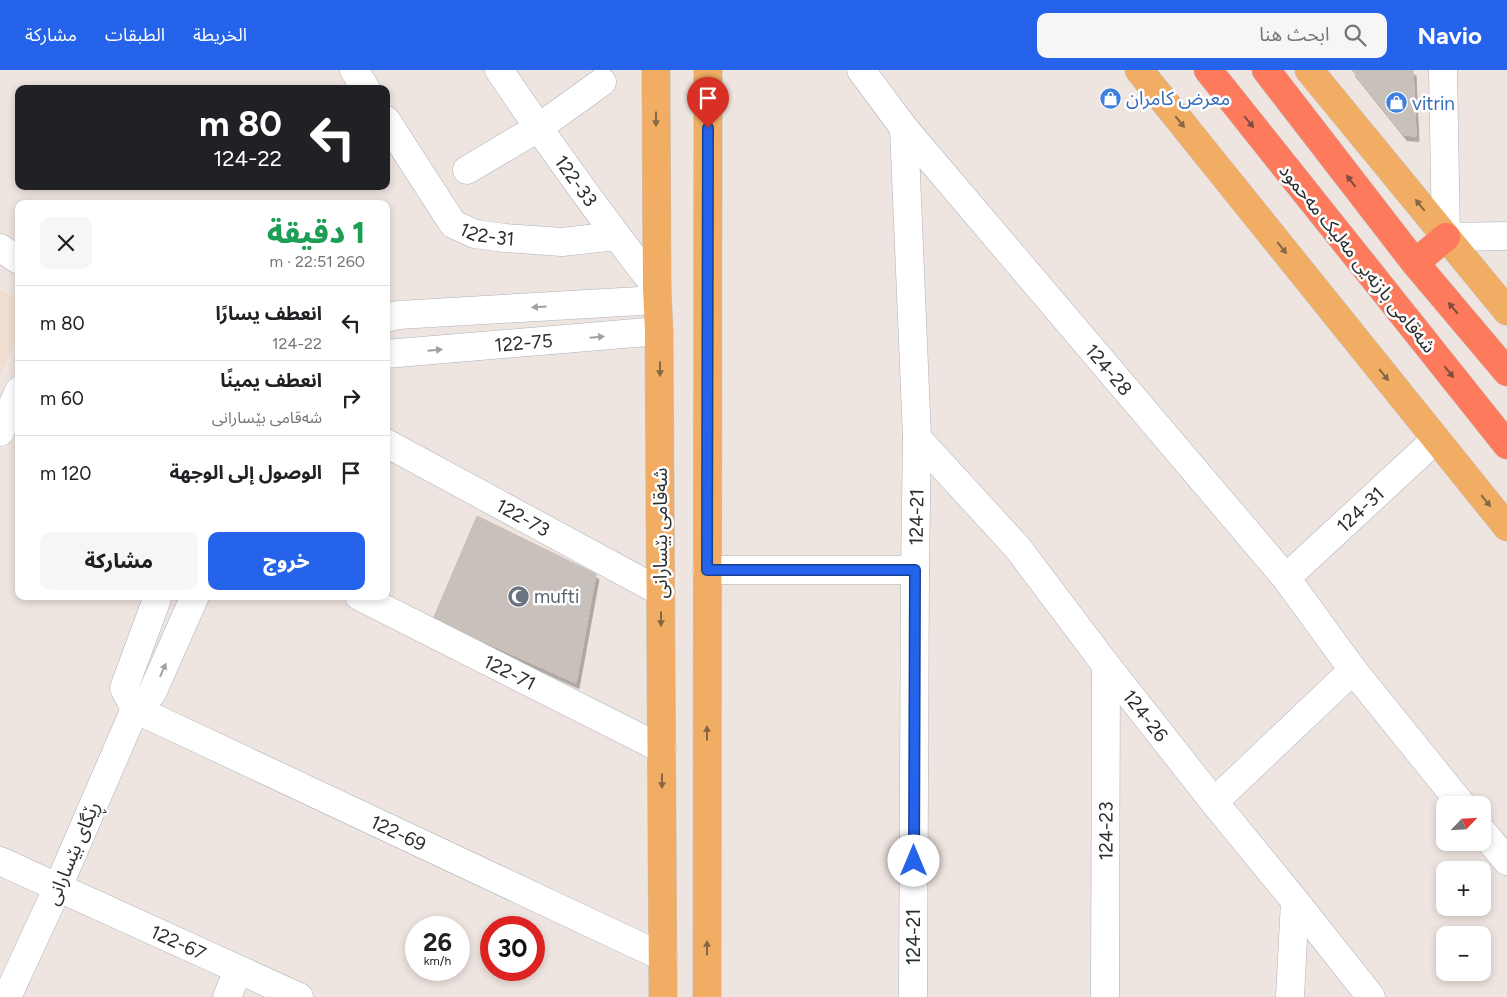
<!DOCTYPE html>
<html lang="ar">
<head>
<meta charset="utf-8">
<style>
  body { margin:0; font-family:Figtree,"Noto Sans Arabic",sans-serif; background:#f6f6f6; color:#202124; direction:rtl; height:100vh; display:flex; flex-direction:column; font-size:19px; white-space:nowrap }
  * { box-sizing:border-box; margin:0 }
  p { font-size:16px; color:#757577 }
  .icon { flex:none; width:28px; height:28px; fill:none; stroke:currentColor; stroke-width:2; stroke-linecap:round; stroke-linejoin:round }
  .map { position:relative; flex:1; overflow:hidden; direction:ltr }
  .sheet { position:absolute; left:15px; top:130px; width:375px; height:400px; display:flex; flex-direction:column; background:#fff; border-radius:10px; box-shadow:0 2px 8px #0003; direction:rtl }
  .sheet>* { flex:none }
  .guide { position:absolute; left:15px; top:15px; width:375px; height:105px; border-radius:10px; box-shadow:0 2px 8px #0003; direction:rtl; background:#202124; color:#fff; overflow:hidden }
  .needle { width:32px; rotate:65deg }
  .controls { position:absolute; left:1436px; top:726px; display:grid; gap:10px }
  .controls a { display:grid; place-items:center; width:55px; height:55px; border-radius:10px; background:#fff; box-shadow:0 2px 8px #0003; font-size:25px }
  .speed { position:absolute; left:405px; top:846px; display:flex; gap:10px; font-size:25px; font-weight:700; text-align:center }
  .speed>* { display:grid; place-content:center; width:65px; height:65px; border-radius:50%; background:#fff; box-shadow:0 2px 8px #0003; line-height:1 }
  .speed small { font-size:12px; font-weight:400 }
  .speed .limit { border:8px solid #d22; background:#fff; color:#111 }
  .pin { position:absolute; display:grid; place-items:center; width:42px; height:42px; color:#fff; margin:-51px -21px; border-radius:50% 50% 50% 0; rotate:-45deg; box-shadow:0 0 5px #0007 }
  .pin .icon { rotate:45deg }
  .me { position:absolute; width:55px; margin:-28px; rotate:0deg; stroke-linejoin:round; filter:drop-shadow(0 0 4px #0008) }
  .turn { display:flex; align-items:center; gap:18px; height:105px; padding:0 25px; font-size:22px }
  .turn .icon { width:65px; height:65px; stroke-width:2.5 }
  .turn b { display:block; font-size:35px; line-height:42px }
  .round { display:grid; place-items:center; flex:none; width:52px; height:52px; border-radius:10px; background:#f6f6f6 }
  .summary { display:flex; align-items:center; justify-content:space-between; height:85px; padding:0 25px }
  h1 { font-size:30px; font-weight:800; line-height:38px; color:#1e9e55 }
  .button { display:flex; gap:10px; margin-top:auto; padding:10px 25px }
  .button a { flex:1; height:58px; border-radius:10px; background:#2563eb; color:#fff; font-size:20px; font-weight:800; line-height:58px; text-align:center }
  .button a+a { background:#f6f6f6; color:#202124 }
  ul { padding:0; list-style:none }
  li { display:flex; align-items:center; gap:15px; height:75px; padding:0 25px; border-top:1px solid #e0e0e0 }
  li div { flex:1 }
  li b { display:block; font-size:19px }
  li em { font-style:normal }
  header { display:flex; align-items:center; gap:30px; box-sizing:border-box; height:70px; padding:0 25px; background:#2563eb; color:#fff }
  header strong { font-size:24px }
  nav { display:flex; gap:28px; margin-inline-start:auto; font-size:18px }
  .search { width:350px; height:45px; background:#f6f6f6; display:flex; align-items:center; gap:12px; box-sizing:border-box; padding:0 18px; border-radius:10px; color:#757577; font-size:19px }
  .map>svg:first-child { display:block }
</style>
</head>
<body>
<header>
<strong>Navio</strong>
<div class="search"><svg class="icon" aria-label="search" viewBox="0 0 24 24"><circle cx="10" cy="10" r="6"/><path d="M15 15l6 6"/></svg>ابحث هنا</div>
<nav><a>الخريطة</a><a>الطبقات</a><a>مشاركة</a></nav>
</header>
<div class="map">
<svg width="1507" height="927" viewBox="0 0 1507 927">
  <defs>
    <filter id="shadow"><feDropShadow dx="3" dy="5.5" stdDeviation="0" flood-color="#0004"/></filter>
  </defs>
  <rect width="100%" height="100%" fill="#eee4e0"/>
  <path fill="#efddd0" d="M 0,220 L 19,229 L 19,262 L 0,306 Z"/>
  <path fill="#c7c0bb" stroke="#cac0b9" filter="url(#shadow)" d="M 1352,0 L 1413,0 L 1416,66 L 1404,65 Z
    M 477,446 L 596,504 L 576,613 L 433,549 Z"/>
  <g fill="none" stroke-linecap="round" stroke-linejoin="round">
    <defs>
      <g id="minor">
        <path d="M 354,0 L 366,19"/>
        <path id="s1" d="M 499,0 C 549,74 601,147 657,218"/>
        <path id="s2" d="M 861,0 L 904,58 L 1286,508 L 1353,600 L 1462,735"/>
        <path d="M 1443,0 L 1446,167 L 1507,166"/>
        <path id="s3" d="M 386,50 L 453,154 L 475,164 L 505,168 L 562,172 L 616,166"/>
        <path d="M 904,58 L 917,368 L 915,500 L 913,927"/>
        <path d="M 467,100 L 538,58 L 602,12"/>
        <path d="M 0,178 L 19,190"/>
        <path d="M 386,248 L 398,245 L 657,230"/>
        <path id="s4" d="M 386,284 L 659,261"/>
        <path d="M 0,362 L 19,321"/>
        <path id="s5" d="M 917,368 L 1017,477 L 1106,595 L 1214,732 L 1295,831 L 1371,927"/>
        <path id="s6" d="M 386,373 L 661,522"/>
        <path d="M 707,500 L 915,500"/>
        <path id="s7" d="M 1286,508 L 1435,370"/>
        <path id="s8" d="M 359,526 L 662,679"/>
        <path id="s9" d="M 135,639 L 663,887"/>
        <path d="M 135,639 L 124,618 L 158,526"/>
        <path d="M 1214,732 L 1353,600"/>
        <path d="M 1482,761 L 1507,791"/>
        <path id="s10" d="M 0,791 L 299,927"/>
        <path d="M 7,927 L 58,817 L 135,639 L 152,623 L 195,526"/>
        <path d="M 227,927 L 238,900"/>
        <path id="s11" d="M 1105,927 L 1106,595"/>
        <path d="M 1290,927 L 1295,831"/>
      </g>
      <path id="major" d="M 656,0 L 657,218 L 659,261 L 663,927
        M 1139,0 L 1507,457
        M 1309,0 L 1507,241
        M 707,927 L 708,0"/>
      <path id="highway" d="M 1208,0 L 1507,375
        M 1266,0 L 1415,193 L 1507,302
        M 1415,193 L 1446,167"/>
    </defs>
    <use href="#minor" stroke="#adb2b9" stroke-width="29"/>
    <use href="#major" stroke="#c4c4c4" stroke-width="29"/>
    <use href="#highway" stroke="#c4c4c4" stroke-width="29"/>
    <use href="#minor" stroke="#fff" stroke-width="28"/>
    <use href="#major" stroke="#f0ad63" stroke-width="28"/>
    <use href="#highway" stroke="#fd7b5c" stroke-width="28"/>
  </g>
  <defs><path id="oneway-solid" d="M-6-.8H1V-3.2L6.5 0L1 3.2V.8H-6Z" transform="scale(1.25)"/></defs>
  <g fill="#856745">
    <use href="#oneway-solid" transform="translate(656 49) rotate(90)"/>
    <use href="#oneway-solid" transform="translate(1180 52) rotate(51)"/>
    <use href="#oneway-solid" transform="translate(1420 135) rotate(-129)"/>
    <use href="#oneway-solid" transform="translate(1282 178) rotate(51)"/>
    <use href="#oneway-solid" transform="translate(660 299) rotate(90)"/>
    <use href="#oneway-solid" transform="translate(1384 305) rotate(51)"/>
    <use href="#oneway-solid" transform="translate(1486 431) rotate(51)"/>
    <use href="#oneway-solid" transform="translate(661 549) rotate(90)"/>
    <use href="#oneway-solid" transform="translate(707 663) rotate(-90)"/>
    <use href="#oneway-solid" transform="translate(662 711) rotate(90)"/>
    <use href="#oneway-solid" transform="translate(707 878) rotate(-90)"/>
  </g>
  <g fill="#804c40">
    <use href="#oneway-solid" transform="translate(1249 52) rotate(51)"/>
    <use href="#oneway-solid" transform="translate(1351 111) rotate(-128)"/>
    <use href="#oneway-solid" transform="translate(1453 238) rotate(-130)"/>
    <use href="#oneway-solid" transform="translate(1449 302) rotate(51)"/>
  </g>
  <g fill="#a0a0a0">
    <use href="#oneway-solid" transform="translate(539 237) rotate(177)"/>
    <use href="#oneway-solid" transform="translate(597 267) rotate(-5)"/>
    <use href="#oneway-solid" transform="translate(435 280) rotate(-5)"/>
    <use href="#oneway-solid" transform="translate(163 600) rotate(-66)"/>
  </g>
  <g fill="none" stroke-linecap="round" stroke-linejoin="round">
    <defs>
      <path id="route" d="M 708,58 L 707,500 L 915,500 L 914,791"/>
    </defs>
    <use href="#route" stroke="#184099" stroke-width="12"/>
    <use href="#route" stroke="#2563eb" stroke-width="9"/>
  </g>
  <defs>
    <symbol id="shop-disc" viewBox="-11 -11 22 22"><circle r="9.5" fill="#3f7fe0" stroke="#fff"/><path d="M-5-2.5h2.3a2.7 3.5 0 0 1 5.4 0H5L5.5 6h-11ZM-1.5-2.5h3a1.5 2.3 0 0 0-3 0Z" fill="#fff"/></symbol>
    <symbol id="mosque-disc" viewBox="-11 -11 22 22"><circle r="9.5" fill="#6b7280" stroke="#fff"/><path d="M3.5-4.9A6 6 0 1 0 3.5 4.9A5 5 0 1 1 3.5-4.9Z" fill="#fff"/></symbol>
  </defs>
  <g fill-rule="evenodd">
    <use href="#shop-disc" x="1098" y="16" width="25" height="25"/>
    <use href="#shop-disc" x="1384" y="20" width="25" height="25"/>
    <use href="#mosque-disc" x="506" y="514" width="25" height="25"/>
  </g>
  <g text-anchor="middle" stroke-width="5" stroke-linejoin="round" paint-order="stroke">
    <g font-size="19" fill="#366cbe" stroke="#fff" text-anchor="start">
      <text x="1126" y="35">معرض كامران</text>
      <text x="1412" y="40">vitrin</text>
    </g>
    <g font-size="19" fill="#2d2d2d" stroke="#fff">
      <text dy="7" stroke="none"><textPath href="#s1" startOffset="135">122-33</textPath></text>
      <text dy="7" stroke="none"><textPath href="#s3" startOffset="160">122-31</textPath></text>
      <text transform="translate(1358 188) rotate(51)" y="7">شەقامی بازنەیی مەلیک مەحمود</text>
      <text dy="7" stroke="none"><textPath href="#s4" startOffset="138">122-75</textPath></text>
      <text dy="7" stroke="none"><textPath href="#s2" startOffset="389">124-28</textPath></text>
      <text dy="7" stroke="none"><textPath href="#s7" startOffset="101">124-31</textPath></text>
      <text transform="translate(916 447) rotate(-89)" y="7">124-21</text>
      <text dy="7" stroke="none"><textPath href="#s6" startOffset="156">122-73</textPath></text>
      <text transform="translate(660 463) rotate(-90)" y="7">شەقامی بێسارانی</text>
      <text dy="7" stroke="none"><textPath href="#s8" startOffset="169">122-71</textPath></text>
      <text dy="7" stroke="none"><textPath href="#s5" startOffset="360">124-26</textPath></text>
      <text dy="7" stroke="none"><textPath href="#s11" startOffset="166">124-23</textPath></text>
      <text dy="7" stroke="none"><textPath href="#s9" startOffset="291">122-69</textPath></text>
      <text transform="translate(72 783) rotate(-67)" y="7">ڕێگای بێسارانی</text>
      <text transform="translate(913 867) rotate(-90)" y="7">124-21</text>
      <text dy="7" stroke="none"><textPath href="#s10" startOffset="196">122-67</textPath></text>
    </g>
    <g font-size="19" fill="#5b616d" stroke="#fff" text-anchor="start">
      <text x="534" y="533">mufti</text>
    </g>
  </g>
</svg>
<div class="controls">
<a><svg class="needle" viewBox="-14 -14 28 28"><path d="M0-13l5 13h-10z" fill="#e53935"/><path d="M0 13l5-13h-10z" fill="#757577"/></svg></a>
<a>+</a>
<a>−</a>
</div>
<div class="speed"><div>26<small>km/h</small></div><div class="limit">30</div></div>
<div class="pin" style="left:708px;top:58px;background:#d93025"><svg class="icon" aria-label="arrive" viewBox="0 0 24 24"><path d="M6 21V4h12l-3 4 3 4H6"/></svg></div>
<svg class="me" style="left:914px;top:791px" viewBox="-20 -20 40 40"><circle r="19" fill="#fff"/><path d="M0-13L10 11 0 6-10 11z" fill="#2563eb"/></svg>
<div class="guide">
<div class="turn"><svg class="icon" aria-label="left" viewBox="0 0 24 24"><path d="M17 20v-9H6M10 6l-5 5 5 5"/></svg><div><b>80 m</b>124-22</div></div>
</div>
<section class="sheet">
<div class="summary"><div><h1>1 دقيقة</h1><p>260 m · 22:51</p></div><a class="round"><svg class="icon" aria-label="close" viewBox="0 0 24 24"><path d="M6 6l12 12M18 6L6 18"/></svg></a></div>
<ul>
<li><svg class="icon" aria-label="left" viewBox="0 0 24 24"><path d="M17 20v-9H6M10 6l-5 5 5 5"/></svg><div><b>انعطف يسارًا</b><p>124-22</p></div><em>80 m</em></li>
<li><svg class="icon" aria-label="right" viewBox="0 0 24 24"><path d="M7 20v-9h11M14 6l5 5-5 5"/></svg><div><b>انعطف يمينًا</b><p>شەقامی بێسارانی</p></div><em>60 m</em></li>
<li><svg class="icon" aria-label="arrive" viewBox="0 0 24 24"><path d="M6 21V4h12l-3 4 3 4H6"/></svg><div><b>الوصول إلى الوجهة</b></div><em>120 m</em></li>
</ul>
<div class="button"><a>خروج</a><a>مشاركة</a></div>
</section>
</div>
</body>
</html>
